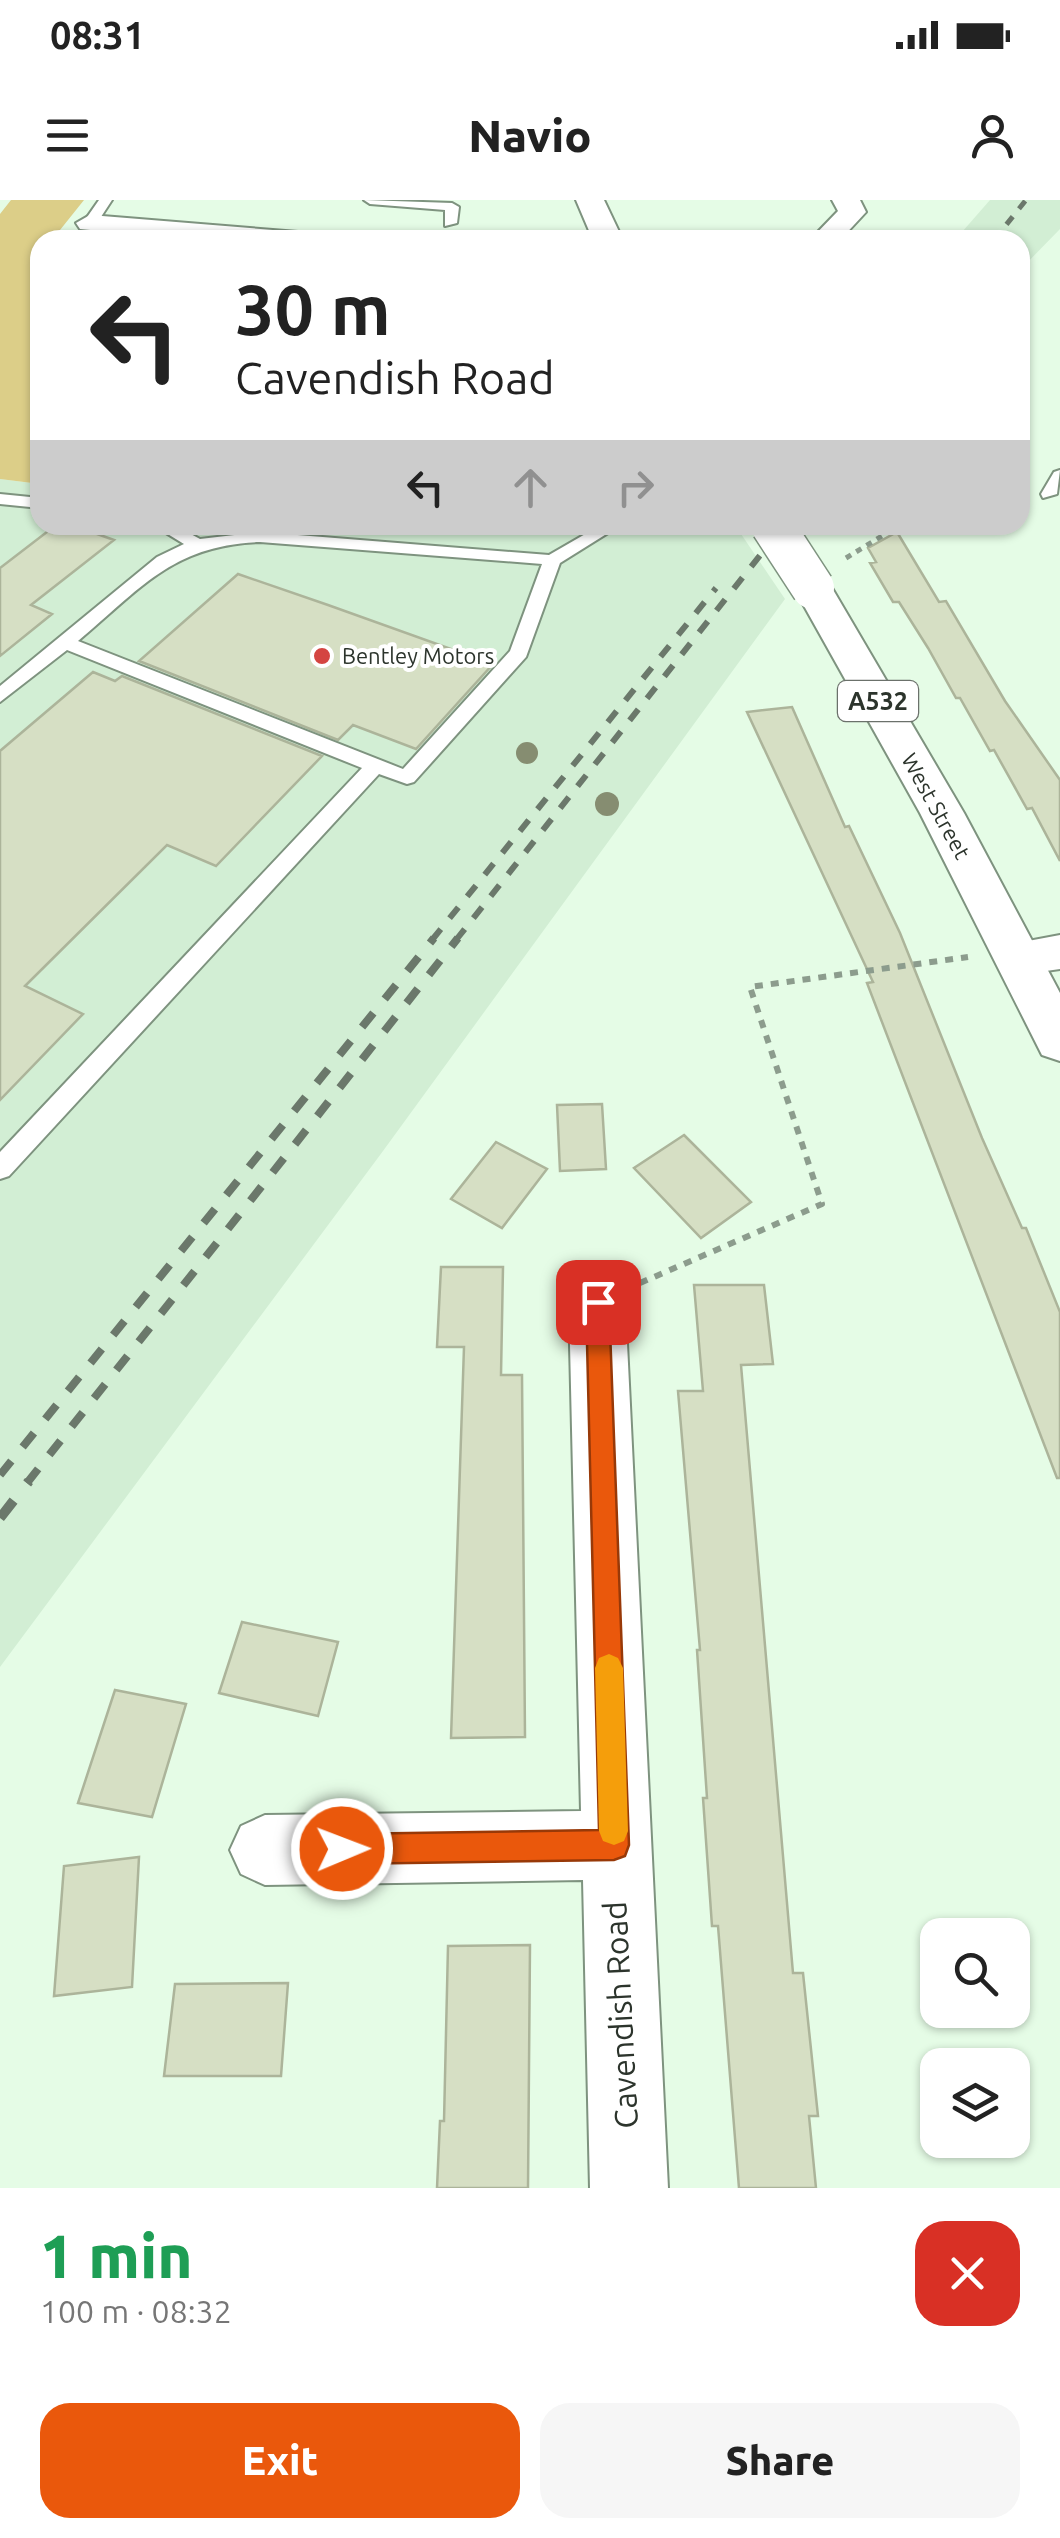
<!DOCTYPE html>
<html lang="en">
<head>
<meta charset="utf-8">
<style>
  body { margin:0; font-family:Ubuntu,sans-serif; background:#f6f6f6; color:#222; height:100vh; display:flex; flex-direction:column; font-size:38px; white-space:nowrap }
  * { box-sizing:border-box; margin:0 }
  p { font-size:32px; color:#767676 }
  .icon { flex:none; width:55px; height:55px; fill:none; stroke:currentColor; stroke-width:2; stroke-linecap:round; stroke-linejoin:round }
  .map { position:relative; height:1988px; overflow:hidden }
  .details { display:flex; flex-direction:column; background:#fff; flex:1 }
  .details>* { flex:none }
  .banner { position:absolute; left:30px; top:30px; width:1000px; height:305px; border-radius:30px; box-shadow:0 2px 8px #0004; background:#fff; color:#222; overflow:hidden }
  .fabs { position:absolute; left:920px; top:1718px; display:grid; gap:20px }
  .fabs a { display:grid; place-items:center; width:110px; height:110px; border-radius:20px; background:#fff; box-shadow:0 2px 8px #0004; font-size:50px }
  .pin { position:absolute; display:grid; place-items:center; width:85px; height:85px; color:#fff; margin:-42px; border-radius:20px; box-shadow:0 5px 15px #0006 }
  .me { position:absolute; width:110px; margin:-55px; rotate:89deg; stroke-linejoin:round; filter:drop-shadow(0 0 8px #0008) }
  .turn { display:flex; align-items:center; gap:35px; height:210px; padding:0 40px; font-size:45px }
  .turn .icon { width:130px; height:130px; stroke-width:2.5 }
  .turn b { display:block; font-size:70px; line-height:85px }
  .lanes { display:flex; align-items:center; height:95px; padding:0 40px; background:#0003; justify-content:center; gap:50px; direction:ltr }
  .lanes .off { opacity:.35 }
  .round { display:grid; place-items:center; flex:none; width:105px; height:105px; border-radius:30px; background:#f6f6f6 }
  .headline { display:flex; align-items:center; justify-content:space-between; height:170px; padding:0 40px }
  h1 { font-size:60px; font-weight:800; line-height:75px; color:#1e9e55 }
  .button { display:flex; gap:20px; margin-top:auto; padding:20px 40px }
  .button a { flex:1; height:115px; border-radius:30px; background:#ea580c; color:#fff; font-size:40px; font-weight:800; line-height:115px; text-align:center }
  .button a+a { background:#f6f6f6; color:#222 }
  .status { display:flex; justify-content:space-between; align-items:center; height:70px; padding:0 50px; background:#fff; direction:ltr }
  .status svg { height:28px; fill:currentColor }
  header { display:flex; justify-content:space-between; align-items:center; height:130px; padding:0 40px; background:#fff; font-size:45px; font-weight:800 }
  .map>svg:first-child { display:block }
</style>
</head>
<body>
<div class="status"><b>08:31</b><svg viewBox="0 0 49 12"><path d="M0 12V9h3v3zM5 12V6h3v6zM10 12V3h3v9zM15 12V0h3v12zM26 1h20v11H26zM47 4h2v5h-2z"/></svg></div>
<header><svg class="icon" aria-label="menu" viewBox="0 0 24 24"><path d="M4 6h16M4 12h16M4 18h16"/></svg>Navio<svg class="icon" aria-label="person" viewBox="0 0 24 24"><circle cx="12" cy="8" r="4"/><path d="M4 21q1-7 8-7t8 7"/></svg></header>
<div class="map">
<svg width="1060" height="1988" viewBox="0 0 1060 1988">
  <rect width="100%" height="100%" fill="#e5fce6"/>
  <path fill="#d2eed4" d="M 990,0 L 1060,0 L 1060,29 L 1020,70 L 1020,40 L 955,40 Z
    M 0,279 L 40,284 L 40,325 L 735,325 L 785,399 L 383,951 L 0,1467 Z"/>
  <path fill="#dcce88" d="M 11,0 L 84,0 L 52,40 L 40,40 L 36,67 L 40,71 L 40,284 L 0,279 L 0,14 Z"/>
  <path fill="#d6dfc4" stroke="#acb49a" stroke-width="2.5" d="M 56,325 L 72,325 L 114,340 L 31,405 L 52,414 L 0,456 L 0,368 Z
    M 897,332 L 939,402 L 946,401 L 1005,501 L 1060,580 L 1060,661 L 1032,608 L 1027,609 L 994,550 L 990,551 L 960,498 L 956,498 L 928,448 L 899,402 L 893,402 L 870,363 L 876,362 L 868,348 Z
    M 238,374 L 328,405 L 493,464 L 416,549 L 353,525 L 338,540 L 139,461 Z
    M 93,472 L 115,481 L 122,476 L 322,556 L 216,666 L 167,645 L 25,786 L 83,814 L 0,900 L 0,551 Z
    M 792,507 L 845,627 L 849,626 L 900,733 L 982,938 L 1022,1028 L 1026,1028 L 1060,1112 L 1060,1278 L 1057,1278 L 867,783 L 873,782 L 747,512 Z
    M 602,904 L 606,969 L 560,971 L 557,905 Z
    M 684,935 L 751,1002 L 701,1038 L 634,968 Z
    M 496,942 L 547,969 L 502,1028 L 451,999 Z
    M 441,1067 L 503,1067 L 501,1175 L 522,1175 L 525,1537 L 451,1538 L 464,1147 L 437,1147 Z
    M 694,1085 L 764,1085 L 773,1164 L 741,1165 L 793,1773 L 803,1773 L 818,1916 L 809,1916 L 816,1988 L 739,1988 L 718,1726 L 712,1726 L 703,1598 L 707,1598 L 697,1450 L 700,1450 L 678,1191 L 703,1191 Z
    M 242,1422 L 338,1442 L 318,1516 L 219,1493 Z
    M 115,1490 L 186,1504 L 152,1617 L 78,1603 Z
    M 139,1657 L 132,1787 L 54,1796 L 64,1666 Z
    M 530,1745 L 528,1988 L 437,1988 L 440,1921 L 444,1921 L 448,1746 Z
    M 288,1783 L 281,1876 L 164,1876 L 175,1784 Z"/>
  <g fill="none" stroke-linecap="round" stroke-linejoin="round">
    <defs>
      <path id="service" d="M 99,0 L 112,0 L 95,26 L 85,26 L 83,23 Z
        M 364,0 L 452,3 L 459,7 L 457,23 L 445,26 L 445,10 L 370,4 Z
        M 1060,270 L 1057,294 L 1043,298 L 1041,294 L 1054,272 Z
        M 0,294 L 40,298 L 40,308 L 0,304 Z
        M 153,325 L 174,325 L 200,339 L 260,332 L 549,355 L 594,329 L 608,333 L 560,363 L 526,457 L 414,582 L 407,584 L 379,574 L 9,976 L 0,979 L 0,952 L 362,568 L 67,450 L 0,502 L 0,486 L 157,357 L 184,344 ZM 260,342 L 542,364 L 510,451 L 403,569 L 78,441 C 141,388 173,345 260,342 Z"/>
      <path id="minor" d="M 832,0 L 860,0 L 866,12 L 840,40 L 810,40 L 838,11 Z
        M 90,15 L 298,32 L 308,34 L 312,40 L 195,40 L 80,29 L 76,23 Z
        M 1060,735 L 1060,769 L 1018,775 L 1002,770 L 995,758 L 1002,746 Z
        M 597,1077 L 617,1085 L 625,1102 L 668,1988 L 590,1988 L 583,1680 L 265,1685 L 241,1674 L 230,1650 L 241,1626 L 265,1615 L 581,1611 L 569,1102 L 577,1085 Z"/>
      <path id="primary" d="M 576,0 L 604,0 L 623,40 L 593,40 Z
        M 813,376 L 827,380 L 832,388 L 964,613 L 1060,793 L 1060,861 L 1042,855 L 920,613 L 794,388 L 799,380 Z"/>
    </defs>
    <use href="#service" stroke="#7e937f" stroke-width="4"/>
    <use href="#minor" stroke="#7e937f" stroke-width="4"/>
    <use href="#primary" stroke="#7e937f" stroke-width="4"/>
    <path stroke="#8c9c8d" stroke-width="5" stroke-dasharray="6 6" stroke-linecap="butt" d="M 846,358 L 900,325"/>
    <path stroke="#8c9c8d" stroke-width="6" stroke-dasharray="8 8" stroke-linecap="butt" d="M 640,1083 L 822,1004 L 750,787 L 968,757"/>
    <use href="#service" fill="#fff" fill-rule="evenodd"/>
    <use href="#minor" fill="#fff" fill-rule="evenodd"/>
    <use href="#primary" fill="#fff" fill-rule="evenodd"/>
    <path stroke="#6b786b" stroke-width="5" stroke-dasharray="10 10" stroke-linecap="butt" d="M 994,40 L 1026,0"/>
    <path stroke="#6b786b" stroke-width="6" stroke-dasharray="14 14" stroke-linecap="butt" d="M 432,740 L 716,388
      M 456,740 L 784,325"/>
    <path stroke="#6b786b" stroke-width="8" stroke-dasharray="18 18" stroke-linecap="butt" d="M 0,1275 L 434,738
      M 27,1283 L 458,738"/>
    <path stroke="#6b786b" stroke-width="10" stroke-dasharray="22 22" stroke-linecap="butt" d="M 0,1318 L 29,1281"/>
    <defs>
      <path id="primary-bridge" d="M 772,325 L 813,388"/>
    </defs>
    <use href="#primary-bridge" stroke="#7e937f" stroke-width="45" stroke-linecap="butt"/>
    <use href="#primary-bridge" stroke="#fff" stroke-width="42"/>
  </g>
  <g fill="#868d71">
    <circle cx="527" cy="553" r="11"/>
    <circle cx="607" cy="604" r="12"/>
  </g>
  <path fill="#ea580c" stroke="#983908" stroke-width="2.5" d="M 598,1091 L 606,1094 L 609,1102 L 629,1645 L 625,1656 L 614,1660 L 342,1664 L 332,1659 L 327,1649 L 332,1638 L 342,1634 L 599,1630 L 586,1102 L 589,1094 Z"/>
  <path fill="#f59e0b" d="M 609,1454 L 618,1458 L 623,1468 L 628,1631 L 624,1641 L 614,1645 L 603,1641 L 599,1631 L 595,1468 L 599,1458 Z"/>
  <circle fill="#d44541" stroke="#fff" stroke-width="4" cx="322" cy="456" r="10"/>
  <g text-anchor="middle" stroke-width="8" stroke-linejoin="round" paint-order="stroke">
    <g font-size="22" fill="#2c342c" stroke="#fff" text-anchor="start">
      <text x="342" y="464">Bentley Motors</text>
    </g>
    <g font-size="22" fill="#2c342c" stroke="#fff">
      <text transform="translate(936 606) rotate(61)" y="8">West Street</text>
    </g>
    <rect fill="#fff" stroke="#6b716b" stroke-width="2.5" x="838" y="481" width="80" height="40" rx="8"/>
    <g font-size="25" font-weight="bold" fill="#2c342c">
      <text x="878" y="510">A532</text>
    </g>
    <g font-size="32" fill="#2c342c" stroke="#fff">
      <text transform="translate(621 1815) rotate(-93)" y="11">Cavendish Road</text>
    </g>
  </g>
</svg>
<div class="fabs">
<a><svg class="icon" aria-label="search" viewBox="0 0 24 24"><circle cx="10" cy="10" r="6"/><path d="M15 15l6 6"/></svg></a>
<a><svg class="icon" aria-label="layers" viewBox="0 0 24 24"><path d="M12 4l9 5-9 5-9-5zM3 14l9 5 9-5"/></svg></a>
</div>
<div class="pin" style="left:598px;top:1102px;background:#d93025"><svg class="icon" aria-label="arrive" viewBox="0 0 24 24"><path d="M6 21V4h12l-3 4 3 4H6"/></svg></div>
<svg class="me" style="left:342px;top:1649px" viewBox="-20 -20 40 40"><circle r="17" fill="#ea580c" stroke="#fff" stroke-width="3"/><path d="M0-11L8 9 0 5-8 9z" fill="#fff"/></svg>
<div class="banner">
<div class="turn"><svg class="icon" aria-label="left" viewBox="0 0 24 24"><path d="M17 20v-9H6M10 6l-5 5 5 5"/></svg><div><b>30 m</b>Cavendish Road</div></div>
<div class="lanes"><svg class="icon" aria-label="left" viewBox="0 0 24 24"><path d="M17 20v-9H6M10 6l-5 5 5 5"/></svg><svg class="icon off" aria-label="ahead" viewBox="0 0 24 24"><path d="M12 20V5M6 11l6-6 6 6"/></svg><svg class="icon off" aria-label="right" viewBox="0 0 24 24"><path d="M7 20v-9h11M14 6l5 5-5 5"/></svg></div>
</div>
</div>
<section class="details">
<div class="headline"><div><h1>1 min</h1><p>100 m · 08:32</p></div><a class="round" style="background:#d93025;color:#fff"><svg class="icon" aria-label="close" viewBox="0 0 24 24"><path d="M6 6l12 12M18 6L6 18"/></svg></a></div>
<div class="button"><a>Exit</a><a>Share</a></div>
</section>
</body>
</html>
